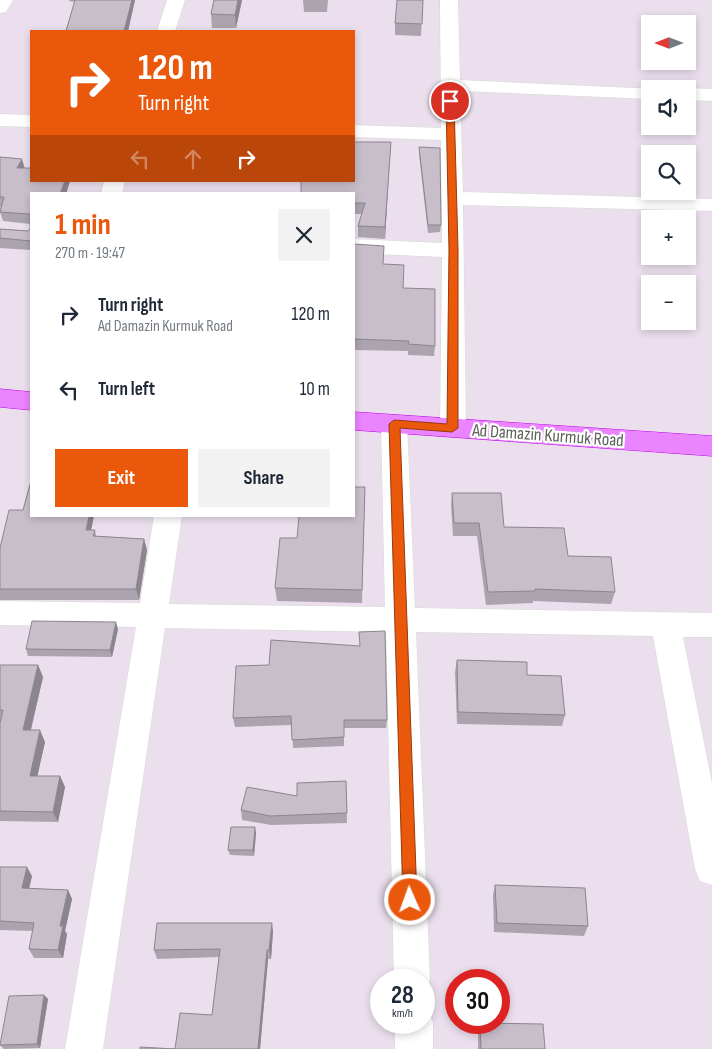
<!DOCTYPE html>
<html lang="en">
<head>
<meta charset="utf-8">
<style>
  body { margin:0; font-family:"Sofia Sans Condensed",sans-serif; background:#f2f2f3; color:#1f2937; height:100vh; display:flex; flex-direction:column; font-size:19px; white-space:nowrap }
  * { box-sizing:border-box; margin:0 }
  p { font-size:16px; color:#747a83 }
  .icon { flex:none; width:28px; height:28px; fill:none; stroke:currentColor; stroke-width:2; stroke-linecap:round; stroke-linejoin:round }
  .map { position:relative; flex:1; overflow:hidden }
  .panel { position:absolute; left:30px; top:192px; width:325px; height:325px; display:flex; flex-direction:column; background:#fff; border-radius:0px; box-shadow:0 2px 8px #0003 }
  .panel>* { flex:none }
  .hud { position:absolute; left:30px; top:30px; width:325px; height:152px; border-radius:0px; box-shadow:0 2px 8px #0003; background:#ea580c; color:#fff; overflow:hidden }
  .needle { width:32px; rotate:270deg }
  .buttons { position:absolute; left:641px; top:15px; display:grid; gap:10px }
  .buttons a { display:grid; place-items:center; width:55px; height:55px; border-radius:0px; background:#fff; box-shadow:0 2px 8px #0003; font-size:25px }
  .speed { position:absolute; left:370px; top:969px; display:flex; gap:10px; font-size:25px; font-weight:700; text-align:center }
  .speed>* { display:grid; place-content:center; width:65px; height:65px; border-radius:50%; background:#fff; box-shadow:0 2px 8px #0003; line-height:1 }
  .speed small { font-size:12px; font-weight:400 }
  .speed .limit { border:8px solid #d22; background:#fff; color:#111 }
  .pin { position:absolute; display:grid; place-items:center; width:42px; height:42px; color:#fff; margin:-21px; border:2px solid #fff; border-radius:50%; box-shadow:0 1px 5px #0007 }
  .me { position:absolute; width:55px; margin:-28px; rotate:358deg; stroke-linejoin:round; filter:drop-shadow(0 0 4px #0008) }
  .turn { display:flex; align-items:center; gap:18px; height:105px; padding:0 25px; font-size:22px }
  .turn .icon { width:65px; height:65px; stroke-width:2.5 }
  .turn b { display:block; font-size:35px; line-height:42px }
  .lanes { display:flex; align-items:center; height:48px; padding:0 25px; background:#0003; justify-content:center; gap:25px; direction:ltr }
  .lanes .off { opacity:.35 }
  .round { display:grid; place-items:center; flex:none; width:52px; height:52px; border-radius:0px; background:#f2f2f3 }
  .headline { display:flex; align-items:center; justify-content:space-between; height:85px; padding:0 25px }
  h1 { font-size:30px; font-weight:700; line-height:38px; color:#ea580c }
  .button { display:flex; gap:10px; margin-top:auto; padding:10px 25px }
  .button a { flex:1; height:58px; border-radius:0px; background:#ea580c; color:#fff; font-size:20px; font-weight:700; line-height:58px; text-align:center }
  .button a+a { background:#f2f2f3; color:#1f2937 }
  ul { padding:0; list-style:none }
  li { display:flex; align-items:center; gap:15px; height:75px; padding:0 25px }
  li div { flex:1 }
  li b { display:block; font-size:19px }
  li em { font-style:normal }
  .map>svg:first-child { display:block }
</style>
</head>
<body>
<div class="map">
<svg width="712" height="1049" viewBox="0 0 712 1049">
  <rect width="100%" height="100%" fill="#ebdfed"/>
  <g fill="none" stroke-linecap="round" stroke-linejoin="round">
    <defs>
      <path id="minor" d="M 0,0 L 13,0 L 6,12 L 0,13 Z
        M 167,0 L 185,0 L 175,31 L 157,31 Z
        M 440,0 L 458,0 L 460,80 L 656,89 L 650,89 L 650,99 L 460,91 L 463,192 L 712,199 L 712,211 L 463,205 L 466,428 L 462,435 L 453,437 L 444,435 L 440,428 L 442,257 L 354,253 L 354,239 L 442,243 L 441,140 L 354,137 L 354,125 L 441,128 Z
        M 688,88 L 712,89 L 712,101 L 688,100 L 686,89 Z
        M 0,114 L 31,115 L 31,127 L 0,126 Z
        M 104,181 L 125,181 L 122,194 L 101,194 Z
        M 394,415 L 403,417 L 407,424 L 415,608 L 712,613 L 712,637 L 683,637 L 712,783 L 712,885 L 700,881 L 695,869 L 653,636 L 416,632 L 430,980 L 424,993 L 424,980 L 394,980 L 386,632 L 165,628 L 103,1049 L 65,1049 L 136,627 L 0,625 L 0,601 L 140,603 L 154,516 L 182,516 L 169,604 L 385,607 L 381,424 L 385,417 Z
        M 424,1008 L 427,1009 L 433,1022 L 433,1049 L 395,1049 L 395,1022 L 424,1022 Z"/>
      <path id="highway" d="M 0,389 L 31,392 L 31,410 L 0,407 Z
        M 354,412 L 712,436 L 712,456 L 354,430 Z"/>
    </defs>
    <use href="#minor" stroke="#d5dbd3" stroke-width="1"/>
    <use href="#highway" stroke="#b800ec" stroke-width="1"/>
    <use href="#minor" fill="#fff" fill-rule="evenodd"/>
    <use href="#highway" fill="#eb84ff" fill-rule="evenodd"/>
  </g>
  <path fill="#aba3ae" d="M 69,0 L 135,0 L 128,31 L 66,31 L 75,2 L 69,1 Z
    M 214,0 L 242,0 L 236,28 L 212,28 L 211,14 Z
    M 303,0 L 328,0 L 327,12 L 304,12 Z
    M 423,0 L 421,36 L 395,35 L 395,23 Z
    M 419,147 L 441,225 L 440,232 L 428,233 L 419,154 Z
    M 390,153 L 385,239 L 358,237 L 358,226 L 362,214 L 354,214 L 354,194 Z
    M 0,157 L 24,168 L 70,181 L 66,194 L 31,194 L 31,250 L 0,248 L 0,229 L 28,231 L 30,229 L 30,224 L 3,221 L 0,212 L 1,207 L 0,207 Z
    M 354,244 L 383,264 L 403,288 L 435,346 L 434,356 L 408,355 L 408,351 L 354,350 Z
    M 365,487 L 362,603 L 277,601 L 275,588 L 297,538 Z
    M 452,493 L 504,527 L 568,556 L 615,592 L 611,604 L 533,601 L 533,603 L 486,605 L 477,536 L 453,536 L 451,506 Z
    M 95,530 L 96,536 L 144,539 L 147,550 L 139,600 L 0,600 L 0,548 Z
    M 118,629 L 112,657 L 28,656 L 26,649 Z
    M 457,660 L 527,675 L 565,715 L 562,726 L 457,724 L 455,672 Z
    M 0,665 L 38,665 L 43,677 L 31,730 L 45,742 L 37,776 L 60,776 L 65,787 L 58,822 L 0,821 Z
    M 269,665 L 387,720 L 386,728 L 344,728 L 344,746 L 293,748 L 292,725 L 235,727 L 233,718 Z
    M 346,781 L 347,823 L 271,825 L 242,820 L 241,810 L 297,796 Z
    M 256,833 L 254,856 L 230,855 L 228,850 Z
    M 0,867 L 32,876 L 29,889 L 68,890 L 72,899 L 65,931 L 67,934 L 63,958 L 34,958 L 29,949 L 33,931 L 0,930 Z
    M 495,885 L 588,926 L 584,936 L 494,932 L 493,895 Z
    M 273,931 L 271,959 L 268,959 L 260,1049 L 140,1049 L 175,1049 L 212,1015 L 219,957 L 157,959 L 154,950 Z
    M 44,995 L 48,999 L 40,1048 L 4,1049 L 0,1045 Z
    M 480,1023 L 545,1049 L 478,1049 L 478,1031 Z"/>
  <path fill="#8b858d" d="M 132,0 L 135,0 L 128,31 L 124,31 Z
    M 238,0 L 242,0 L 236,28 L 235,15 Z
    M 391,142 L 390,153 L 385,239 L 385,227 Z
    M 22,159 L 25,169 L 17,168 Z
    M 65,181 L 70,181 L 66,194 L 60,194 Z
    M 89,516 L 94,516 L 89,541 L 86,530 Z
    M 144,539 L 147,550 L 139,600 L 136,589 Z
    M 116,622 L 118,629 L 112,657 L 110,650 Z
    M 38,665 L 43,677 L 28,741 L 23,730 Z
    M 40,730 L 45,742 L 35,787 L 30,776 Z
    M 60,776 L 65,787 L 58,822 L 53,812 Z
    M 255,827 L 256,833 L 254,856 L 253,850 Z
    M 27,867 L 32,876 L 27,897 L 22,888 Z
    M 68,890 L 72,899 L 65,931 L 67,934 L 63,958 L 58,950 L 60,926 Z
    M 272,923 L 273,931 L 271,959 L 269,950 Z
    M 267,950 L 268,959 L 260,1049 L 258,1049 Z
    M 44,995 L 48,999 L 40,1048 L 37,1044 Z"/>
  <path fill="#c7beca" stroke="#8b858d" d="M 75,0 L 132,0 L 124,31 L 66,31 Z
    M 214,0 L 238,0 L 235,15 L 211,14 Z
    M 397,0 L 423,0 L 422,24 L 395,23 Z
    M 354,142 L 391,142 L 385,227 L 358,226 L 365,203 L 354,203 L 354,194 L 301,194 L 301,181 L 354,181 Z
    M 419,147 L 440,148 L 441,225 L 428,225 Z
    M 0,157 L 22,159 L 17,168 L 31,168 L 31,181 L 65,181 L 60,194 L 31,194 L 31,241 L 0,238 L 0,229 L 28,231 L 30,229 L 30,214 L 0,212 L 4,197 L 0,197 Z
    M 354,244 L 384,246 L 383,264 L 404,265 L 403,288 L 435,289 L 435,346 L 408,344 L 409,341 L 354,339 Z
    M 31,481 L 31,516 L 89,516 L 86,530 L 95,530 L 93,536 L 144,539 L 136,589 L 0,589 L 0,548 L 9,510 L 23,510 Z
    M 354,487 L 365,487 L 362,590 L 275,588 L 280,538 L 297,538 L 299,516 L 354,516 Z
    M 452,493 L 501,493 L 504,527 L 564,528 L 568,556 L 611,557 L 615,592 L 535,589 L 535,591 L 488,592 L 479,523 L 454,523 Z
    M 32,621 L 116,622 L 110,650 L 26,649 Z
    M 385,631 L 387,720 L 344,720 L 344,737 L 292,740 L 291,716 L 233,718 L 236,666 L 269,665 L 271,640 L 360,646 L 359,632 Z
    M 457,660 L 527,662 L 527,675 L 561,676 L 565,715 L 458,712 Z
    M 0,665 L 38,665 L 23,730 L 40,730 L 30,776 L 60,776 L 53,812 L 0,811 L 0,723 L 3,710 L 0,710 Z
    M 346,781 L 347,813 L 270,816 L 241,810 L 247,787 L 297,796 L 297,783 Z
    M 231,827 L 255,827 L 253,850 L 228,850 Z
    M 0,867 L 27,867 L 22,888 L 68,890 L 60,926 L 63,926 L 58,950 L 29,949 L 34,923 L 0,921 Z
    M 495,885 L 585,888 L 588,926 L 497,923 Z
    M 157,923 L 272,923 L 269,950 L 267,950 L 258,1049 L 140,1049 L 140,1047 L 175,1049 L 180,1013 L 212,1015 L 220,949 L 154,950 Z
    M 44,995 L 37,1044 L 0,1045 L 9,996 Z
    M 480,1023 L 543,1024 L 545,1049 L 481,1049 Z"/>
  <path fill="#ea580c" stroke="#983908" d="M 450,99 L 454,101 L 458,250 L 458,428 L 452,432 L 400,428 L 417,900 L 415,905 L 410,907 L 405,905 L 403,900 L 389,424 L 394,420 L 447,424 L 449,250 L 446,101 Z"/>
  <g text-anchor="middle" stroke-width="4.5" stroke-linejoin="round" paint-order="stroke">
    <g font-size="18" fill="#5c6258" stroke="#fff">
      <text transform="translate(548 435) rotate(4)" y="6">Ad Damazin Kurmuk Road</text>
    </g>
  </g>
</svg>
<div class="buttons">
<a><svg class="needle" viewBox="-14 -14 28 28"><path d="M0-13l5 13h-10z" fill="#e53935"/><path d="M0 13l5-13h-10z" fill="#747a83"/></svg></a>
<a><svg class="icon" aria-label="sound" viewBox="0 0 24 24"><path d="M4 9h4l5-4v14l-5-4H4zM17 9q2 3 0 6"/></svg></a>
<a><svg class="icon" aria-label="search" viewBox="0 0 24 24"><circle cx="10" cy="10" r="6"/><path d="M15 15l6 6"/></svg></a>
<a>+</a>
<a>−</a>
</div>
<div class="speed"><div>28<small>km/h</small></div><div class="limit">30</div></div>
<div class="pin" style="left:450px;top:101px;background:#d93025"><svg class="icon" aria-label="arrive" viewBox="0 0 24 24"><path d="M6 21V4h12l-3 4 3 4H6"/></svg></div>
<svg class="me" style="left:410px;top:900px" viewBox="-20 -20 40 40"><circle r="17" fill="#ea580c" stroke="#fff" stroke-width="3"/><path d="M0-11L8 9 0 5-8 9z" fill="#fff"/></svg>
<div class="hud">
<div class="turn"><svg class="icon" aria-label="right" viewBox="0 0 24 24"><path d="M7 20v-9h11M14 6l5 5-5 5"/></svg><div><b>120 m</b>Turn right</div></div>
<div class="lanes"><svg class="icon off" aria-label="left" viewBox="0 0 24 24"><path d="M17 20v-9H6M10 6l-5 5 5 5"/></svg><svg class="icon off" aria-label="ahead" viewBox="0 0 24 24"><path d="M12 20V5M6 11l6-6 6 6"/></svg><svg class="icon" aria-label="right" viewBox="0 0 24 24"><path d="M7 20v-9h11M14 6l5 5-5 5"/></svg></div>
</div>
<section class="panel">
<div class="headline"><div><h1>1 min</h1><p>270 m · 19:47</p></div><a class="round"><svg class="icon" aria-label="close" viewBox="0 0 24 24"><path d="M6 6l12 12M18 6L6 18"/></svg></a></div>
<ul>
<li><svg class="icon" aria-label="right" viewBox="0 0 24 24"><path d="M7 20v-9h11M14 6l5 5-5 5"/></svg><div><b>Turn right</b><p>Ad Damazin Kurmuk Road</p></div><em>120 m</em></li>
<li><svg class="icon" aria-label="left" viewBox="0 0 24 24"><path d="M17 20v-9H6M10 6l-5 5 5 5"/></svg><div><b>Turn left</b></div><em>10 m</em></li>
</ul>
<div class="button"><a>Exit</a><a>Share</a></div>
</section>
</div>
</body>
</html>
